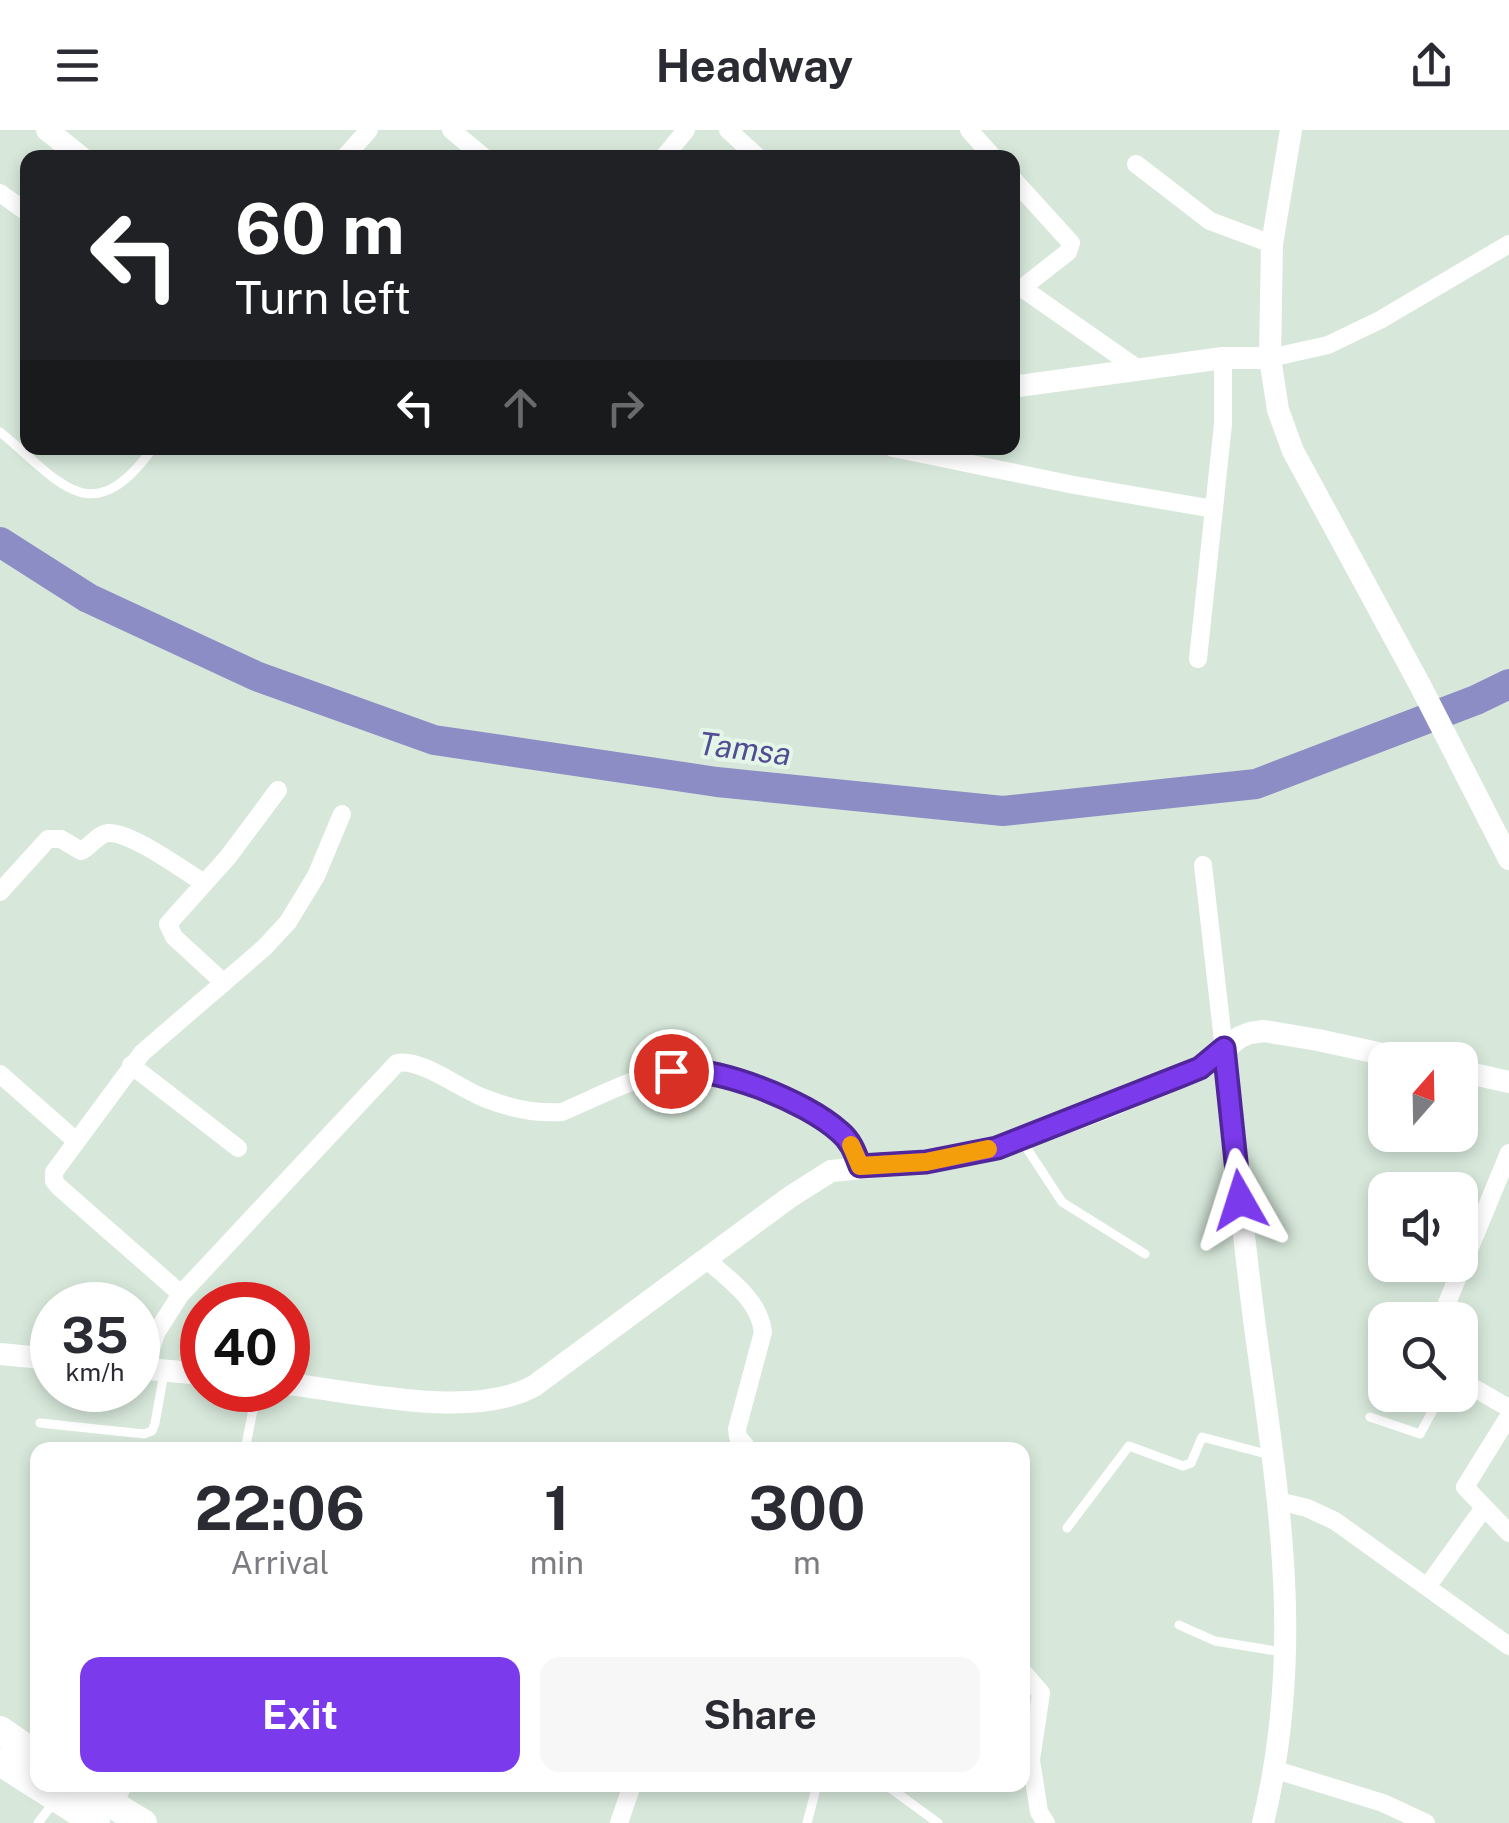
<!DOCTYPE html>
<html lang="en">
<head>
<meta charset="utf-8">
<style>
  body { margin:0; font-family:"Public Sans",sans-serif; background:#f7f7f7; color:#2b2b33; height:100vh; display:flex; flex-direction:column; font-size:38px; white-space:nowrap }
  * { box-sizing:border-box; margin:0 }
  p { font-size:32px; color:#7c7c81 }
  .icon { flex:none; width:55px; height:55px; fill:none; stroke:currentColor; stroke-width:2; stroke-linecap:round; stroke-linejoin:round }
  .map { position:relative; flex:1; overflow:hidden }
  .details { position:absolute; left:30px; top:1312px; width:1000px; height:350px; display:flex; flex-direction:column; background:#fff; border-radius:20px; box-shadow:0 5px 15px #0003 }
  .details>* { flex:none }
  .top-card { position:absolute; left:20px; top:20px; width:1000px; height:305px; border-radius:20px; box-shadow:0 5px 15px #0003; background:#202124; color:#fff; overflow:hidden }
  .needle { width:65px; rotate:20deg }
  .fabs { position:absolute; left:1368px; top:912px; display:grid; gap:20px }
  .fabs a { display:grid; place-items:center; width:110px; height:110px; border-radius:20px; background:#fff; box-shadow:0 5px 15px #0003; font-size:50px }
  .speed { position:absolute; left:30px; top:1152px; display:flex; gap:20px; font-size:50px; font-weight:700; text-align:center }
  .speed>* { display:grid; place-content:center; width:130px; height:130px; border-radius:50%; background:#fff; box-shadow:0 5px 15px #0003; line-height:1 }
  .speed small { font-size:25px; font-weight:400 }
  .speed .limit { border:15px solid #d22; background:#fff; color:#111 }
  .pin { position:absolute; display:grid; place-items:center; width:85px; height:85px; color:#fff; margin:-42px; border:5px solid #fff; border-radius:50%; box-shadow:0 2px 10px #0007 }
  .me { position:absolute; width:110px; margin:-55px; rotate:354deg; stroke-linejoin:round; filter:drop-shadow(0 0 8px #0008) }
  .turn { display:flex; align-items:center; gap:35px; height:210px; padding:0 50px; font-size:45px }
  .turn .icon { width:130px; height:130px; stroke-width:2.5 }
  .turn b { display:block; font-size:70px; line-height:85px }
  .lanes { display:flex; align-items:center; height:95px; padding:0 50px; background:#0003; justify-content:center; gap:50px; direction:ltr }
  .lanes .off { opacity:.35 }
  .eta { display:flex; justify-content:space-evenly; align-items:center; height:170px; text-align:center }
  .eta b { font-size:60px; font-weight:700; line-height:70px }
  .action { display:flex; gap:20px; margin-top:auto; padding:20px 50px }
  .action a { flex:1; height:115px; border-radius:20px; background:#7c3aed; color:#fff; font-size:40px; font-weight:700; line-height:115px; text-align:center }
  .action a+a { background:#f7f7f7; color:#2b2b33 }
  header { display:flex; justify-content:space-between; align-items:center; height:130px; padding:0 50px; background:#fff; font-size:45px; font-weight:700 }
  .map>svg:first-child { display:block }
</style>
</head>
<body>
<header><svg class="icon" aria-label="menu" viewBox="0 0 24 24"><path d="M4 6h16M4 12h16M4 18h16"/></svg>Headway<svg class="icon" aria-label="share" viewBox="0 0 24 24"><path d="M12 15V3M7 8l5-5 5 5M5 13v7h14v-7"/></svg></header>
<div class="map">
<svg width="1509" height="1693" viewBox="0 0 1509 1693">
  <rect width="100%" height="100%" fill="#d7e8da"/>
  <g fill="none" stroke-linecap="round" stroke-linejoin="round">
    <path stroke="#8d8dc6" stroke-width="30" d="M 0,412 L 88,468 L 256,546 L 434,610 L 717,652 L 1003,681 L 1256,654 L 1476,570 L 1509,554"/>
    <path stroke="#fff" stroke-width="9" d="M 0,302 C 62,353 91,403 153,318
      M 1022,1011 L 1062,1072 L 1145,1124
      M 1370,1287 L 1420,1304 L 1441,1265
      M 40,1293 L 144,1304 L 152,1301 L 155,1293 L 164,1243
      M 245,1320 L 257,1260
      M 1067,1398 L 1129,1316 L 1183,1336 L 1191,1333 L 1202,1307 L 1270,1325
      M 1179,1495 L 1215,1511 L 1282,1522
      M 886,1655 L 938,1693
      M 120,1672 L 128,1655
      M 38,1693 L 54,1672
      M 807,1693 L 817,1655"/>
    <path stroke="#fff" stroke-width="18" d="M 451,0 L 485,28
      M 728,0 L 759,28
      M 969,0 L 994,28
      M 344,28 L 369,0
      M 663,28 L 686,0
      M 1136,34 L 1210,91 L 1272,114
      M 1012,48 L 1071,113 L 1068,122 L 1022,158 L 1138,239
      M 0,63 L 28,83
      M 1270,228 L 1328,215 L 1380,190 L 1509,114
      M 893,318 L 1074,355 L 1214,379
      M 1198,529 L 1223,294 L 1223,228
      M 1203,735 L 1224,919
      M 0,762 L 48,709 L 61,709 L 81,721 C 91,716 98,704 108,703 C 130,701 184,741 204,753
      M 224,853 L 174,807 L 168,794 L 228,727 L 278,660
      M 131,935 L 238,1018
      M 0,944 L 75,1010
      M 706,1129 C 729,1150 759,1169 763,1202 L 737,1299 L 738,1307 L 749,1320
      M 181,1164 L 59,1057 L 54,1051 L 54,1042 L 142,923 L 265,817 L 288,792 L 316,746 L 342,684
      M 1440,1190 L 1509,1023
      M 145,1238 L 156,1203 L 181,1164 L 397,933 C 421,928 460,959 484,968 C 509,978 535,984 562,982 C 598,967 639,944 678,940 C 717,935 812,975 841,1003 C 851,1012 855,1024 860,1036
      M 1460,1250 L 1509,1278
      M 1509,1286 L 1465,1357 L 1509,1403
      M 1279,1371 L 1307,1378 L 1335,1391 L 1509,1516
      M 1427,1457 L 1483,1379
      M 1022,1541 L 1041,1563 L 1031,1630 L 1039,1682 L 1046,1693
      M 1276,1640 L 1383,1673 L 1426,1693
      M 619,1693 L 632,1655"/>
    <path stroke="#fff" stroke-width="22" d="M 47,0 L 82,28
      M 1291,0 L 1272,114 L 1270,228 L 1278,280 L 1293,321 L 1420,555 L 1509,729
      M 1012,257 L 1223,228 L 1270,228
      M 1224,919 C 1234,1011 1243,1105 1255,1197 C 1279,1371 1305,1519 1263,1693
      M 1460,941 L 1509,952
      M 0,1224 L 52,1229
      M 138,1238 L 202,1244
      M 288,1254 C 357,1262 473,1290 534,1256 L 790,1067 L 831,1041 L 926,1032 L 997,1018 L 1106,978 L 1200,938 L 1240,907 L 1250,903 L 1264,901 L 1318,910 L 1410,930"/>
    <path stroke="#fff" stroke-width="28" d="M 0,1600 L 38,1626
      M 0,1632 L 96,1693
      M 80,1655 L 143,1693"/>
  </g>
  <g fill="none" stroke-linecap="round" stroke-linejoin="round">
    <defs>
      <path id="route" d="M 671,941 C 716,935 806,971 840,1002 C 851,1011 855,1023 860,1036 L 926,1032 L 997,1018 L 1180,946 L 1200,938 L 1224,918 L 1240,1070"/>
    </defs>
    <use href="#route" stroke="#51269a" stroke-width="25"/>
    <use href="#route" stroke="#7c3aed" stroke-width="18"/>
    <path stroke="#f59e0b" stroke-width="18" d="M 851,1015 L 860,1036 L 926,1032 L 988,1019"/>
  </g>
  <g text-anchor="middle" stroke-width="8" stroke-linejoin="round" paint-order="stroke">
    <g font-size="32" font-style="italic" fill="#514c93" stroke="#e4f6e7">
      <text transform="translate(745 619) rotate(7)" y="11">Tamsa</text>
    </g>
  </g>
</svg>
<div class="fabs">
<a><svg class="needle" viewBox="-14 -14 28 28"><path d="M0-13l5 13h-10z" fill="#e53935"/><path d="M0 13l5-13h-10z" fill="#7c7c81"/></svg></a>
<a><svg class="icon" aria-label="sound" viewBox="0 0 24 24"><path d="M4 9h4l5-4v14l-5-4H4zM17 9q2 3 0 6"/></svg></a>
<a><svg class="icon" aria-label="search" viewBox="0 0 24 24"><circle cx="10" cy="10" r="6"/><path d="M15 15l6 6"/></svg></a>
</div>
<div class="speed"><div>35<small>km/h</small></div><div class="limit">40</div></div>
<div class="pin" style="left:671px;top:941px;background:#d93025"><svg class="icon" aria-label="arrive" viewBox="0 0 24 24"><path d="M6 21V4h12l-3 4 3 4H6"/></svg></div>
<svg class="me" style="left:1240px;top:1070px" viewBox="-20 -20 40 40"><path d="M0-17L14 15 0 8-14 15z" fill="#7c3aed" stroke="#fff" stroke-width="4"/></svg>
<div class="top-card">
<div class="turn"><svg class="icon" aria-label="left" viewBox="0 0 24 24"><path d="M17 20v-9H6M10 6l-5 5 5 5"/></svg><div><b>60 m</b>Turn left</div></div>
<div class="lanes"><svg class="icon" aria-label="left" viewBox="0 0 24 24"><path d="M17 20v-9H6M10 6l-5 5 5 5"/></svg><svg class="icon off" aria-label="ahead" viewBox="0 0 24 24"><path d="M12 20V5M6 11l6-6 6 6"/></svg><svg class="icon off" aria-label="right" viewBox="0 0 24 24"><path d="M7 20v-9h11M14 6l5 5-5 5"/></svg></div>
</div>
<section class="details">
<div class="eta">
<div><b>22:06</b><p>Arrival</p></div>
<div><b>1</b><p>min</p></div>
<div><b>300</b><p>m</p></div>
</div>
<div class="action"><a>Exit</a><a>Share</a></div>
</section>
</div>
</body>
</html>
